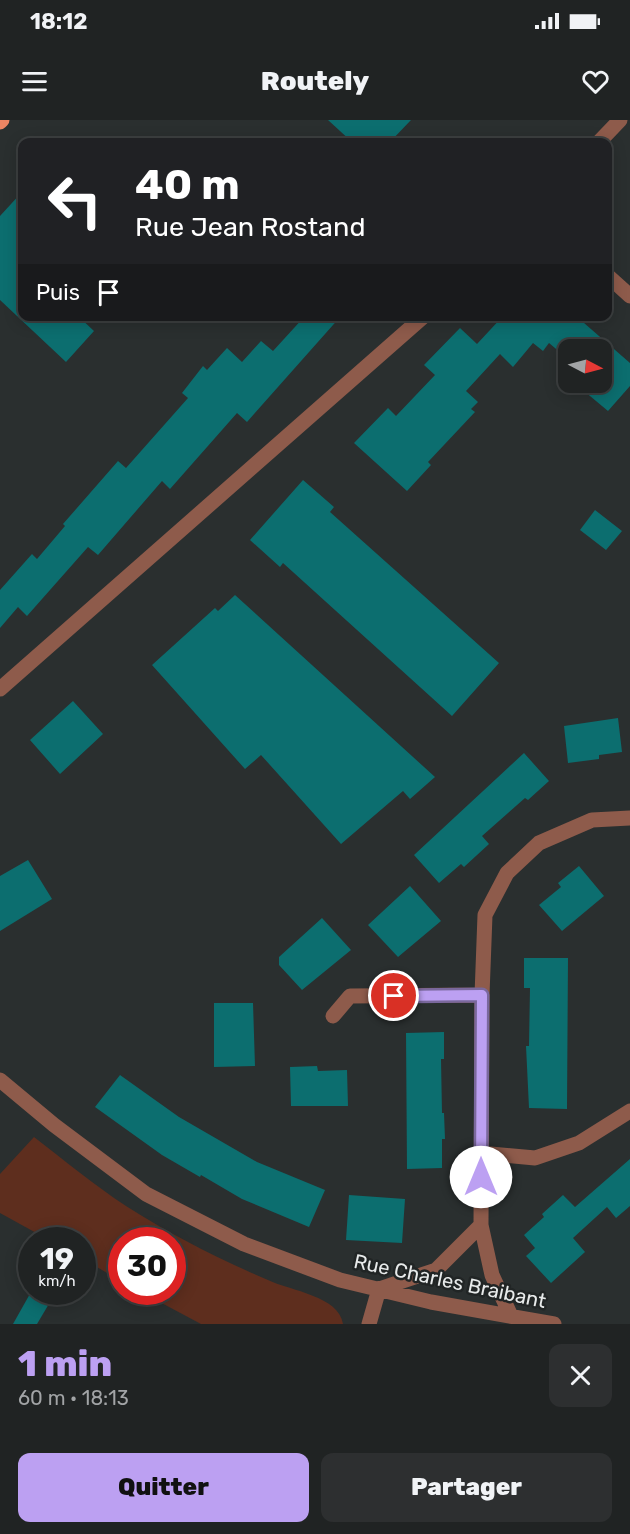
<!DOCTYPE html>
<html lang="fr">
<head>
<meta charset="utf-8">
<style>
  body { margin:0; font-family:Rubik,sans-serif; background:#2d2f30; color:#f1f3f6; height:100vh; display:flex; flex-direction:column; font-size:22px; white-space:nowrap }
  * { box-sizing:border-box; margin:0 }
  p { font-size:20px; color:#a2a4a6 }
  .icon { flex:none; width:33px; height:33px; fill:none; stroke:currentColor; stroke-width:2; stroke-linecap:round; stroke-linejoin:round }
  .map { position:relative; height:1204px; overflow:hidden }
  .details { display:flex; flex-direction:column; background:#202323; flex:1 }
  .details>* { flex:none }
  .guide { position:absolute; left:18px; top:18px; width:594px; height:183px; border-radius:12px; box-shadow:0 3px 15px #0003,0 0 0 2px #3d4041; background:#202124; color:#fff; overflow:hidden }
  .needle { width:39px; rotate:96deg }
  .buttons { position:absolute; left:558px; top:219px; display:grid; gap:12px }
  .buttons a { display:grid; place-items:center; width:54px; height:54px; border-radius:12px; background:#202323; box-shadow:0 3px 15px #0003,0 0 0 2px #3d4041; font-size:30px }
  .speed { position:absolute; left:18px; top:1107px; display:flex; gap:12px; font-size:30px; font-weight:700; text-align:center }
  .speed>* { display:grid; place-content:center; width:78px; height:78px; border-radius:50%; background:#202323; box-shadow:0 3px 15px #0003,0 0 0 2px #3d4041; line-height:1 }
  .speed small { font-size:15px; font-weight:400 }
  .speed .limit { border:9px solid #d22; background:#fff; color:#111 }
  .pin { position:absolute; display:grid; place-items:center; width:51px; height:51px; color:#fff; margin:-26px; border:3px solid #fff; border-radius:50%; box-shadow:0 2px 6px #0007 }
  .me { position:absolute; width:66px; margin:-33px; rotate:0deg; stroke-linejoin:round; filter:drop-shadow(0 0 4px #0008) }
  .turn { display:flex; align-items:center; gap:21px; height:126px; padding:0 18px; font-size:27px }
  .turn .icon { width:78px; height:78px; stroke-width:2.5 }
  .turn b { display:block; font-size:42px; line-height:51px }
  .then { display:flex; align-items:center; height:57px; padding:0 18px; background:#0003; gap:12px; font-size:22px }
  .round { display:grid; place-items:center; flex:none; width:63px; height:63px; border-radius:12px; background:#2d2f30 }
  .head { display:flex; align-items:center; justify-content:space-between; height:102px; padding:0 18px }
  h1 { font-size:36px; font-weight:800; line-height:45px; color:#bca0f2 }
  .primary-button { display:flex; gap:12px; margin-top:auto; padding:12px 18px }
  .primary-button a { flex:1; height:69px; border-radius:12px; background:#bca0f2; color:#111; font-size:24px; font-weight:800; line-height:69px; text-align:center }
  .primary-button a+a { background:#2d2f30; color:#f1f3f6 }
  .status { display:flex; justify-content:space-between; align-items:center; height:42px; padding:0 30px; background:#202323; direction:ltr }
  .status svg { height:16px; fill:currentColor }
  header { display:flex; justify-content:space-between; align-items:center; height:78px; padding:0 18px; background:#202323; font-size:27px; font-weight:800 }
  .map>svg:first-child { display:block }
</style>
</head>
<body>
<div class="status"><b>18:12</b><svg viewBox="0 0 49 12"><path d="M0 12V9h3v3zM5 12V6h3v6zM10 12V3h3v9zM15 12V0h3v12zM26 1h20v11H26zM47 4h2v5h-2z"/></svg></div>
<header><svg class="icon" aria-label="menu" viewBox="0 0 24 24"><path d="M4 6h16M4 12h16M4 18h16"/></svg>Routely<svg class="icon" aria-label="heart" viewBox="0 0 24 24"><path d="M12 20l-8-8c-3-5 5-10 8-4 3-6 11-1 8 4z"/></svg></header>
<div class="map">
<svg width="630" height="1204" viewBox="0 0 630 1204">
  <rect width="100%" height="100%" fill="#2a2f2f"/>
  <path fill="#5e2e1e" d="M 34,1017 C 64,1040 94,1065 126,1086 C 171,1115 219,1139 268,1160 C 291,1171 339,1176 343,1204 L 201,1204 L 141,1172 L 172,1172 L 172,1120 L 122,1120 L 121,1161 L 83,1139 L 82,1120 L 49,1120 L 0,1093 L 0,1054 Z"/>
  <path fill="#0c6e6f" d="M 328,0 L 411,0 L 390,22 L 352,22 Z
    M 22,72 L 22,196 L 78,196 L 94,211 L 66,242 L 0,180 L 0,96 Z
    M 305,196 L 341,196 L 247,302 L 237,293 L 170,369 L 162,361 L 98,435 L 88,427 L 27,496 L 18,487 L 0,508 L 0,470 L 32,434 L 37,439 L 65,406 L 63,404 L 118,341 L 126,348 L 188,278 L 182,273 L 203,246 L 207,250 L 227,228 L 242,242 L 261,221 L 273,231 Z
    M 503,196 L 576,196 L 630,243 L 630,266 L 608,291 L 584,271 L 592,262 L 602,262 L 602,230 L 568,230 L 568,239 L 549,223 L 543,231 L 533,223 L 513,247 L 500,234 L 466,271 L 478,282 L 471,289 L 475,292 L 428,342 L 431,345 L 407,371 L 354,323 L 388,288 L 396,296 L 435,255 L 424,245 L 460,208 L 477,224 Z
    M 303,360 L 334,387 L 330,392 L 499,543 L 452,596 L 283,443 L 280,447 L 250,420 Z
    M 595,390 L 622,411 L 606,430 L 580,410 Z
    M 235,475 L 435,657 L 410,679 L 403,671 L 341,724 L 261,635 L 245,649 L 152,545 L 215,488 L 218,491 Z
    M 73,581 L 103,614 L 60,654 L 30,620 Z
    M 618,598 L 622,632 L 599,635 L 599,639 L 568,643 L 564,606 Z
    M 524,633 L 549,661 L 528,680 L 525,678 L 482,716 L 489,724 L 464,747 L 461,744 L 439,763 L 414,735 Z
    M 28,740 L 52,779 L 0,811 L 0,756 Z
    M 579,746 L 604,776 L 562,811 L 539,785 L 561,767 L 558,763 Z
    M 410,766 L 441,801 L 398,837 L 368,805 Z
    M 322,798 L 351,830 L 302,870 L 279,845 L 279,837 Z
    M 524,838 L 568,838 L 567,989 L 529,988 L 526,926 L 529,926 L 530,868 L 524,868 Z
    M 214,883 L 253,883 L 255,946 L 214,947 Z
    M 444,912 L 444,939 L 441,939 L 442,993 L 444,993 L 445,1019 L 442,1019 L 442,1048 L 407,1049 L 406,913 Z
    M 317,946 L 318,951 L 347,950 L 348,986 L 291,986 L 290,947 Z
    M 120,955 L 179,997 L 257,1042 L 325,1070 L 309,1107 L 242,1079 L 201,1055 L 200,1057 L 162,1035 L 95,987 Z
    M 630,1039 L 630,1086 L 616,1098 L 607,1087 L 573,1118 L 585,1132 L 551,1163 L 526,1136 L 535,1128 L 524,1115 L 544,1097 L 542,1094 L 563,1075 L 575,1087 Z
    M 349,1075 L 405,1079 L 402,1123 L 346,1120 Z
    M 31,1172 L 56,1172 L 37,1204 L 13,1204 Z"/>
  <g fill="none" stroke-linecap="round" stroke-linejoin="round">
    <path stroke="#8e5b4b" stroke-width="15" d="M 599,22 L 620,0
      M 608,156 L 630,176
      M 0,569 L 424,196
      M 333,896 L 350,876 L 482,875
      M 0,960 L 54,1005 L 146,1074 L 244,1124 L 340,1160 L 431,1182 L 554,1204
      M 480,1033 L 535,1038 L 579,1023 L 630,991
      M 481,1105 L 492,1155 L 511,1196
      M 369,1204 L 379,1169 L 436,1150 L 481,1105 L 482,875 L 485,795 L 507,753 L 539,723 L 592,700 L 630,698"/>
    <path stroke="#ed8563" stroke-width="15" d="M 0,2 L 2,0"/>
  </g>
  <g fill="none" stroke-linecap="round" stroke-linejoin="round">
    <defs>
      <path id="route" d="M 394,876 L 482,875 L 481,1057"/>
    </defs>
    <use href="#route" stroke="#7a689d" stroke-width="15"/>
    <use href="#route" stroke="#bca0f2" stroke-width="10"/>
  </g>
  <g text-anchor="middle" stroke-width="5" stroke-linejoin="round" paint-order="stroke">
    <g font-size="20" fill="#e8ebeb" stroke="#212525">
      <text transform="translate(450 1161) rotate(12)" y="7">Rue Charles Braibant</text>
    </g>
  </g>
</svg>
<div class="buttons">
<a><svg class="needle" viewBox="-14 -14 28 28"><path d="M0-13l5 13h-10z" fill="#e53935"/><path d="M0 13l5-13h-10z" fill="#a2a4a6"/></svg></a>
</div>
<div class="speed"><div>19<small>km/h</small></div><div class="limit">30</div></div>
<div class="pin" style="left:394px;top:876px;background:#d93025"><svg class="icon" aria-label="arrive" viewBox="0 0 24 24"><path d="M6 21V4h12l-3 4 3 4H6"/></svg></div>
<svg class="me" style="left:481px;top:1057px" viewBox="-20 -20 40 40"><circle r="19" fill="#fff"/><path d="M0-13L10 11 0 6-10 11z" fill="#bca0f2"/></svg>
<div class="guide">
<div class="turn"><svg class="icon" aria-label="left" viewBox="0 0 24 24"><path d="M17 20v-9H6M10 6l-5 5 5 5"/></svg><div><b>40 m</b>Rue Jean Rostand</div></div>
<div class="then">Puis<svg class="icon" aria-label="arrive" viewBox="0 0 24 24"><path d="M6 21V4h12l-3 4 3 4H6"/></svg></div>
</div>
</div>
<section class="details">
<div class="head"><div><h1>1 min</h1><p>60 m · 18:13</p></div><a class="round"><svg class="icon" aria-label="close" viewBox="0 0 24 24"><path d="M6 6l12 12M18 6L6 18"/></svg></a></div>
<div class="primary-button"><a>Quitter</a><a>Partager</a></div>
</section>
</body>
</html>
